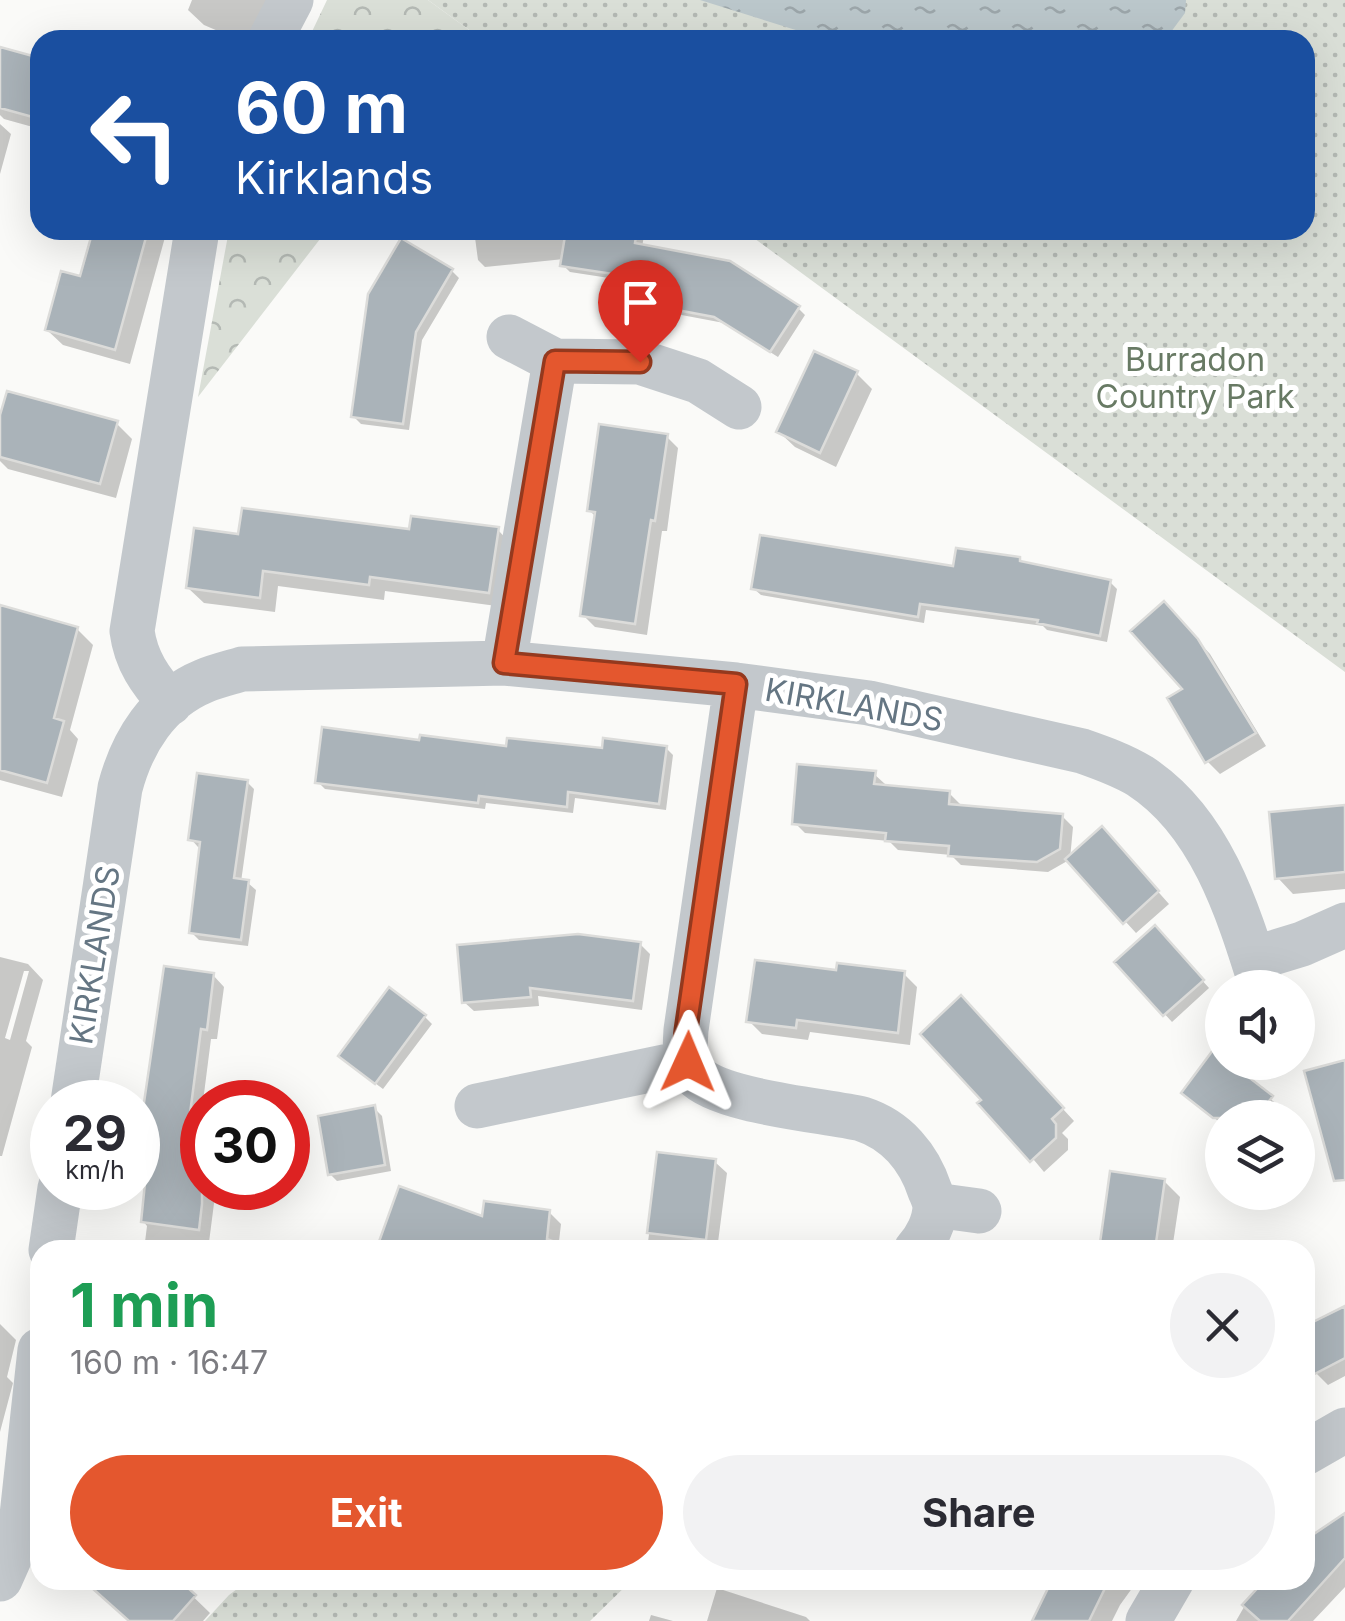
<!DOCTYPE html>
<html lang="en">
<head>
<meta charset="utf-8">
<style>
  body { margin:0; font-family:Inter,sans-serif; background:#f2f2f3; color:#2b2b33; height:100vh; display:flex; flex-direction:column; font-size:38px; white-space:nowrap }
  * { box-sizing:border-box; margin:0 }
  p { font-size:32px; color:#7c7c81 }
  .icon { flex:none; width:55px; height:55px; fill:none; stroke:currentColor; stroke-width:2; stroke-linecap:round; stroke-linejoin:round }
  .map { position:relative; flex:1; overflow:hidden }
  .details { position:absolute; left:30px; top:1240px; width:1285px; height:350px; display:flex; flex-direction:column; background:#fff; border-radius:30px; box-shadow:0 10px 40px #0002 }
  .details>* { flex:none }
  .banner { position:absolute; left:30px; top:30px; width:1285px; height:210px; border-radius:30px; box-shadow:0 10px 40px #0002; background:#1a4fa0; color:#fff; overflow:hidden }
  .tools { position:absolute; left:1205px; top:970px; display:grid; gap:20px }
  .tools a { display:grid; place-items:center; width:110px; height:110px; border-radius:50%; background:#fff; box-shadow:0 10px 40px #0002; font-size:50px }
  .speed { position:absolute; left:30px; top:1080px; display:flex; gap:20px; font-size:50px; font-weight:700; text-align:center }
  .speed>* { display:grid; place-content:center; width:130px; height:130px; border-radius:50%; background:#fff; box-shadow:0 10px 40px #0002; line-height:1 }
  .speed small { font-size:25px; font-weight:400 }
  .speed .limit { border:15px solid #d22; background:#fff; color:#111 }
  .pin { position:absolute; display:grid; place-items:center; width:85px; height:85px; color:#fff; margin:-102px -42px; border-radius:50% 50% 50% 0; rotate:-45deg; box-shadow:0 0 10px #0007 }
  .pin .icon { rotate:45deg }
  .me { position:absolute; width:110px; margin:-55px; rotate:1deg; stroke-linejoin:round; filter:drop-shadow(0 0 8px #0008) }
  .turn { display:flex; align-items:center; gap:35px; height:210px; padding:0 40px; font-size:45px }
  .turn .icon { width:130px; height:130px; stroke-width:2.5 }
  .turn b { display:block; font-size:70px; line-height:85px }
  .round { display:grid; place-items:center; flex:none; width:105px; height:105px; border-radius:52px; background:#f2f2f3 }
  .overview { display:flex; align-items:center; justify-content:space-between; height:170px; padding:0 40px }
  h1 { font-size:60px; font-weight:700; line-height:75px; color:#1e9e55 }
  .primary-button { display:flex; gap:20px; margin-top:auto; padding:20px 40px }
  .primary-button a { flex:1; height:115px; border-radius:60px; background:#e4572e; color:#fff; font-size:40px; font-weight:700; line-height:115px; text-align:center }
  .primary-button a+a { background:#f2f2f3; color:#2b2b33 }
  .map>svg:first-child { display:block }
</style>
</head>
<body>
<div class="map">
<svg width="1345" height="1621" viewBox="0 0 1345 1621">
  <defs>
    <pattern id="grass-dots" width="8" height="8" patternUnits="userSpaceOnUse" patternTransform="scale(2.5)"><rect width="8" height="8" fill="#dadfd7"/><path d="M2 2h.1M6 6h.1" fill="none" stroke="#b4b9b4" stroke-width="1.8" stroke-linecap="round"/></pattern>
    <pattern id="forest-crowns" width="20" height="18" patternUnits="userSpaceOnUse" patternTransform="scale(2.5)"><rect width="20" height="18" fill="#dadfd7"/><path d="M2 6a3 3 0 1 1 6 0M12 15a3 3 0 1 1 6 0" fill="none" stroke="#b4b9b4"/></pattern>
    <pattern id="water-ripples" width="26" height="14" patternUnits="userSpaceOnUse" patternTransform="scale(2.5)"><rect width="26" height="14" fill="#bbc7cb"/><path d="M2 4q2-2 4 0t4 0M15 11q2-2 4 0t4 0" fill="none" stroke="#9ca6aa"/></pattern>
  </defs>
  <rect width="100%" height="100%" fill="#fafaf8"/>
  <path fill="url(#grass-dots)" d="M 428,0 L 1345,0 L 1345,672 L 743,230 L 1305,230 L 1305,40 L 483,40 Z
    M 249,1580 L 632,1580 L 590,1621 L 205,1621 L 229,1595 Z"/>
  <path fill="url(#forest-crowns)" d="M 327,0 L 428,0 L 483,40 L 308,40 Z
    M 229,230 L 327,230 L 198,397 Z"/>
  <path fill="url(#water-ripples)" d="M 700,0 L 1186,0 L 1185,13 L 1165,40 L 828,40 Z"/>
  <path fill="#0003" fill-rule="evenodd" d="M 192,0 L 270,0 L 252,40 L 239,40 L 204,25 L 188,10 Z
    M 40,60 L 40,129 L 4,119 L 0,115 L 0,63 Z
    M 0,124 L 11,134 L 0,174 Z
    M 96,230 L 167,230 L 130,364 L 63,345 L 47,330 L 82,279 Z
    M 474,230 L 638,230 L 644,236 L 642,247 L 798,308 L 805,315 L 778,357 L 724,323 L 639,307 L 632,300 L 635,282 L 570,272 L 563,265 L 564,259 L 485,267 L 478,260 Z
    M 452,271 L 459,278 L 422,340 L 409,430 L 361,424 L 353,416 Z
    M 856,373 L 872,389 L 836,467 L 795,447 L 779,432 Z
    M 116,423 L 132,439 L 116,498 L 8,469 L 0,461 L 0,425 Z
    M 666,436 L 678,448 L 667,531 L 662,531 L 647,635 L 595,627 L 583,615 L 597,518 L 589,510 Z
    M 498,530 L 513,546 L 504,607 L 385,591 L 384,600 L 278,586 L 275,612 L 204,603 L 188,588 L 241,537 Z
    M 1019,559 L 1024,565 L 1110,582 L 1117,589 L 1107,642 L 1047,630 L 1043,626 L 926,610 L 924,623 L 761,595 L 753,588 L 955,569 Z
    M 0,608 L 77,629 L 93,645 L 70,730 L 78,739 L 62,797 L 0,780 Z
    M 1176,617 L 1210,654 L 1266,746 L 1220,774 L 1207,761 L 1186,689 Z
    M 422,743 L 509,749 L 604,751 L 666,748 L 673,755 L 666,810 L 575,798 L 573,813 L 486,803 L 485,809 L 325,789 L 318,782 Z
    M 874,774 L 885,784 L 884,787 L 949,793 L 960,804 L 959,807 L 1062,816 L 1073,827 L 1070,859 L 1113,841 L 1169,904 L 1136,933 L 1069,860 L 1048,872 L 961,865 L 951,855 L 898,850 L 889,841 L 805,833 L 795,823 Z
    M 247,782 L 254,789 L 241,882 L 248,883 L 256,890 L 248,946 L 199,940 L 191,932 L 202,847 L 198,847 L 191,839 Z
    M 1345,809 L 1345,889 L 1293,894 L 1278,878 Z
    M 1155,928 L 1209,988 L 1172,1022 L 1117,962 Z
    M 640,944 L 650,954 L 642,1010 L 538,996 L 539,1006 L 474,1011 L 464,1002 Z
    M 0,957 L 28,964 L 43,980 L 26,1041 L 32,1047 L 2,1156 L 0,1156 ZM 24,971 L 29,971 L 10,1040 L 5,1038 Z
    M 838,973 L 904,974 L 917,987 L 910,1045 L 810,1032 L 808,1040 L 762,1034 L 749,1021 Z
    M 213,975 L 224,987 L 217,1039 L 211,1039 L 195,1164 L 202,1165 L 202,1188 L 216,1188 L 208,1250 L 144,1250 L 147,1226 L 143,1221 L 153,1132 L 143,1122 Z
    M 973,1011 L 1074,1121 L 1062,1133 L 1068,1139 L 1068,1150 L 1044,1172 L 984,1100 Z
    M 425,1017 L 432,1024 L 383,1089 L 348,1063 Z
    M 1214,1054 L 1278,1105 L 1268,1118 L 1222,1118 L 1222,1124 L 1192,1100 Z
    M 374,1108 L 382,1116 L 391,1171 L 337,1181 L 330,1174 Z
    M 659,1155 L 715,1162 L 727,1173 L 717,1250 L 647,1250 Z
    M 1164,1181 L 1180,1197 L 1172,1250 L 1102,1250 Z
    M 549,1212 L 561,1224 L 558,1250 L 386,1250 L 484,1219 Z
    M 1345,1309 L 1345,1376 L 1328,1385 L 1316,1373 L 1305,1351 L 1305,1329 Z
    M 0,1324 L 16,1340 L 7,1377 L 13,1383 L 0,1432 Z
    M 1345,1516 L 1345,1587 L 1313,1621 L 1236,1621 L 1244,1607 L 1268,1580 L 1305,1580 L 1305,1540 L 1308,1537 L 1310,1539 Z
    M 86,1580 L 176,1580 L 210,1613 L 203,1621 L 131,1621 Z
    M 1055,1580 L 1138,1580 L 1120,1605 L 1112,1621 L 1035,1621 Z
    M 717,1588 L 806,1617 L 810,1621 L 707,1621 Z
    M 651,1615 L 673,1621 L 649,1621 Z"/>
  <path fill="#aab3b9" stroke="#dcdcda" stroke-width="2.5" d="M 0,47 L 40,58 L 40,119 L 0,108 Z
    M 93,230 L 148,230 L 115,350 L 45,330 L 61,271 L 80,276 Z
    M 566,230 L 637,230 L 635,243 L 730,261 L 800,306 L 770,352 L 714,317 L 629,301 L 633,277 L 560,266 Z
    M 401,238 L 453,269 L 416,332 L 403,424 L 351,417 L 368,294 Z
    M 814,351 L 858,371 L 820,453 L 776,432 Z
    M 7,391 L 118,421 L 100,484 L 0,457 L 0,415 Z
    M 599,424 L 668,434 L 655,521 L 651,520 L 635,624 L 580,616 L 595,512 L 587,511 Z
    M 242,508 L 409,529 L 411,516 L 499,527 L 489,593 L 370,577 L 369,585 L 263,571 L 260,598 L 186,588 L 194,528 L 238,534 Z
    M 760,535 L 953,566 L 956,548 L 1020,557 L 1020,561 L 1111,580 L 1100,636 L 1037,623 L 1038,620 L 980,612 L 920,604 L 918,617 L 751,589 Z
    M 1164,601 L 1198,639 L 1256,733 L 1205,763 L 1167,698 L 1182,689 L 1130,631 Z
    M 0,605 L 78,627 L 54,718 L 64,721 L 47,783 L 0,770 Z
    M 322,727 L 419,740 L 420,735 L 506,746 L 507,738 L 602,748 L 603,738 L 667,746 L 659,804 L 568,792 L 567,807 L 479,796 L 478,803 L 315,783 Z
    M 797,764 L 876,771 L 874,784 L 950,791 L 949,804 L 1063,814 L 1060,849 L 1037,862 L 975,858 L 948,856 L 949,846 L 885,841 L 886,833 L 792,824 Z
    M 197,773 L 248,780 L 234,878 L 249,880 L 241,940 L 189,933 L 200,842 L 188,840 Z
    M 1345,805 L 1345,872 L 1275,879 L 1269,812 Z
    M 1102,826 L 1159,891 L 1123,924 L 1065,859 Z
    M 1155,925 L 1204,980 L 1163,1016 L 1114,962 Z
    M 578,934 L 641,942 L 633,1001 L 530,988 L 531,997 L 462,1003 L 457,945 Z
    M 755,960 L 836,970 L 837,963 L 905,971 L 898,1033 L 797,1020 L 796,1028 L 746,1022 Z
    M 164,966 L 214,973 L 207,1030 L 201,1029 L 184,1160 L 202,1162 L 202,1204 L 199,1230 L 141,1222 L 151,1125 L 141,1123 Z
    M 389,987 L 426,1015 L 375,1084 L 338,1056 Z
    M 961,995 L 1064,1108 L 1052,1119 L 1056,1124 L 1056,1138 L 1030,1162 L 977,1103 L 981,1100 L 920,1034 Z
    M 1213,1050 L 1222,1057 L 1222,1062 L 1229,1062 L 1273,1096 L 1256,1118 L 1213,1118 L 1181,1093 Z
    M 1345,1060 L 1345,1180 L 1334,1181 L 1304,1071 Z
    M 375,1105 L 385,1165 L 328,1175 L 318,1116 Z
    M 657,1152 L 716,1159 L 706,1240 L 647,1233 Z
    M 1110,1171 L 1165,1179 L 1155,1250 L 1099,1250 Z
    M 399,1186 L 482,1216 L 484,1201 L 550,1210 L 547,1239 L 565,1246 L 564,1250 L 376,1250 Z
    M 1345,1306 L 1345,1358 L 1305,1379 L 1305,1326 Z
    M 1345,1513 L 1345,1558 L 1288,1621 L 1260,1621 L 1242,1605 L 1265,1580 L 1305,1580 L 1305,1540 Z
    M 83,1580 L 179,1580 L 196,1595 L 173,1621 L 129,1621 Z
    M 1052,1580 L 1109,1580 L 1089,1621 L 1032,1621 Z"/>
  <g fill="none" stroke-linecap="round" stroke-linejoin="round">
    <path stroke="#c3c8cc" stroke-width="45" d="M 270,40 L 291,0
      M 509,337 L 555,361 L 640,362 L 698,381 L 739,407
      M 504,663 L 555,361
      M 736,685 L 686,1030 C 685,1046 683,1062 695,1075 C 720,1102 823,1110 862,1119 C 896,1130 919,1157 930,1191 C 932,1195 935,1203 935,1206 C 935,1222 926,1239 916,1250
      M 170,703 C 150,680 136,661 132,631 L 197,230
      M 1253,959 L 1302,944 L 1345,925
      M 73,1102 L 120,788 C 132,742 158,700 204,681 C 216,676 229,673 242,669 L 504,663 L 736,685 L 869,703 L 1082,751 C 1102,758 1122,765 1140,776 C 1211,822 1238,911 1262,988
      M 477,1106 L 688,1062
      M 935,1205 L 979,1211
      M 51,1250 L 60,1188
      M 1305,1453 L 1345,1430
      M 0,1579 L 20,1534 L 40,1350
      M 1148,1621 L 1172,1580"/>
  </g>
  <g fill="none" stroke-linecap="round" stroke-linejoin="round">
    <defs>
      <path id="route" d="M 640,362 L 555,361 L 504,663 L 736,684 L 686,1030 L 684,1050 L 688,1062"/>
    </defs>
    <use href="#route" stroke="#94391e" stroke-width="25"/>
    <use href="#route" stroke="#e4572e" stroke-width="18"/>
  </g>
  <g text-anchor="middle" stroke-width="10" stroke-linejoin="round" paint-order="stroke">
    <g font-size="32" fill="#687a64" stroke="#fff">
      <text x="1195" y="371">Burradon<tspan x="1195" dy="37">Country Park</tspan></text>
    </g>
    <g font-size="32" fill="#657683" stroke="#fff">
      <text transform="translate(854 705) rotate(10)" y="11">KIRKLANDS</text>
      <text transform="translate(95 955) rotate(-81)" y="11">KIRKLANDS</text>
    </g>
  </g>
</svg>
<div class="tools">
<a><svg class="icon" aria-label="sound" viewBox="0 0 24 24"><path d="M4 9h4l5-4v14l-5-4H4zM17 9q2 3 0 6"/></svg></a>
<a><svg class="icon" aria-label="layers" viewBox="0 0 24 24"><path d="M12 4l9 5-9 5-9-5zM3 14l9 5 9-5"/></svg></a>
</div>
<div class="speed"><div>29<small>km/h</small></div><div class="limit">30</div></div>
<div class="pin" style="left:640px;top:362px;background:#d93025"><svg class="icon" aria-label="arrive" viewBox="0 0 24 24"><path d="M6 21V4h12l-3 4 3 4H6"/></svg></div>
<svg class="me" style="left:688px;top:1062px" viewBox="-20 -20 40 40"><path d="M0-17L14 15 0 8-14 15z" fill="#e4572e" stroke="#fff" stroke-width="4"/></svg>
<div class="banner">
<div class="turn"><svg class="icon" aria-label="left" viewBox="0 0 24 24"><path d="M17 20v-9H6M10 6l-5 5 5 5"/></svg><div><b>60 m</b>Kirklands</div></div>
</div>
<section class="details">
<div class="overview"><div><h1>1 min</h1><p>160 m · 16:47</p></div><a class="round"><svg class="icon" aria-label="close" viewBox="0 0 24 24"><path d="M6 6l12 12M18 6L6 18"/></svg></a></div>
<div class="primary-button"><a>Exit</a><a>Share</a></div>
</section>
</div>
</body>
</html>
